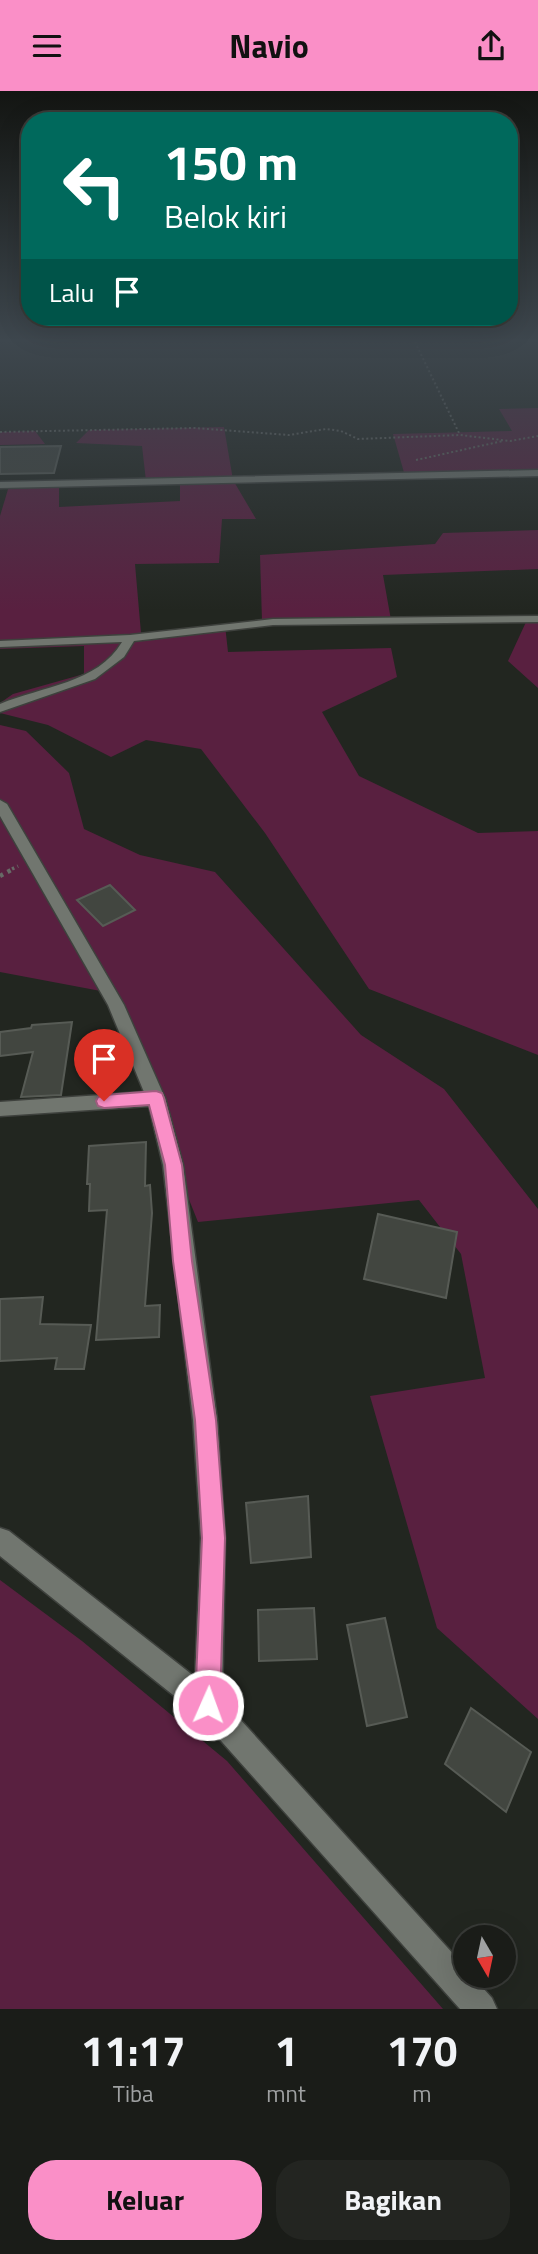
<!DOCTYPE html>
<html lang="id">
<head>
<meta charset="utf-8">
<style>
  body { margin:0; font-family:"Titillium Web",sans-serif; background:#232521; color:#f1f3f6; height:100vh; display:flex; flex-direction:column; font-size:26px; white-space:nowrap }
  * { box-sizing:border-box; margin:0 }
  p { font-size:23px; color:#9fa1a2 }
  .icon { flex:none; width:38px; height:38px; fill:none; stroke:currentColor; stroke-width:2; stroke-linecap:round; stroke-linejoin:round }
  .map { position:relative; height:1918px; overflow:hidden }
  .details { display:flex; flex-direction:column; background:#1a1c18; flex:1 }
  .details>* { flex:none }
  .top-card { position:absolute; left:21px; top:21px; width:497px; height:214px; border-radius:28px; box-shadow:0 7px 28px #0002,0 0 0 2px #383a37; background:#00695c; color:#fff; overflow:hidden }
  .needle { width:46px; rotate:171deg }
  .fabs { position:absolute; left:453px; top:1834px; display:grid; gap:14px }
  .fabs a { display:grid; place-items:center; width:63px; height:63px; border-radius:50%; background:#1a1c18; box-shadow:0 7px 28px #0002,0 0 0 2px #383a37; font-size:35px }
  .pin { position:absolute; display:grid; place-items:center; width:60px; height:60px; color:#fff; margin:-72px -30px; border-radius:50% 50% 50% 0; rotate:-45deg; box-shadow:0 0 7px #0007 }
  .pin .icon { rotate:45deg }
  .me { position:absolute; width:77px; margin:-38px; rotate:2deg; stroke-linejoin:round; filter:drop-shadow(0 0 5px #0008) }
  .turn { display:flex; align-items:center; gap:24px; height:147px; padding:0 28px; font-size:32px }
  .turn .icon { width:91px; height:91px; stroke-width:2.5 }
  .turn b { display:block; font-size:49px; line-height:60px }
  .then { display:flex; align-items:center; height:66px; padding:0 28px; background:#0003; gap:14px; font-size:26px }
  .eta { display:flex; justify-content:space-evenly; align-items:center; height:119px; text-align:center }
  .eta b { font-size:42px; font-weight:700; line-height:49px }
  .action { display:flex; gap:14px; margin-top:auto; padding:14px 28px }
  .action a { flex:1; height:80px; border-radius:28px; background:#fa8fc7; color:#111; font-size:28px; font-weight:700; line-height:80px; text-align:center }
  .action a+a { background:#232521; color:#f1f3f6 }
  header { display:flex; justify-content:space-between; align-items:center; height:91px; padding:0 28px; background:#fa8fc7; color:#111; font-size:32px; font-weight:700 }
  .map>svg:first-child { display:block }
</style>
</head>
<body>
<header><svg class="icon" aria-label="menu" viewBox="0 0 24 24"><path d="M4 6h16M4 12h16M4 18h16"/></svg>Navio<svg class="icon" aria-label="share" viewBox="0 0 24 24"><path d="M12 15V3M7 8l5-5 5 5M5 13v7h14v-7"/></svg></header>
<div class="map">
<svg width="538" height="1918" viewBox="0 0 538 1918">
  <rect width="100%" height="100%" fill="#222620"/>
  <path fill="#592040" d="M 538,317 L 538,382 L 405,385 L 393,343 L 512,340 L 499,318 Z
    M 224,336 L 233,389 L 256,428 L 222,428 L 219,472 L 135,473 L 141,542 L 225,534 L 228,561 L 391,557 L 397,586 L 322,621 L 359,685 L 478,742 L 538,740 L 538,964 L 369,898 L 265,742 L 201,658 L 146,649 L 111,666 L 48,634 L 0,622 L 0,612 L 13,603 L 84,583 L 84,555 L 0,558 L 0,425 L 9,395 L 59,394 L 59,416 L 180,410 L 180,390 L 146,390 L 142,355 L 76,352 L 89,339 Z
    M 35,340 L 45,353 L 0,354 L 0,341 Z
    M 538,439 L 538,478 L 383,484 L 391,529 L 262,530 L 260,464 L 435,453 L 443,442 Z
    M 538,530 L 538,597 L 508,570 L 526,531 Z
    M 0,634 L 26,640 L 69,682 L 84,738 L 140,764 L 215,781 L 361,944 L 444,998 L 538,1118 L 538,1628 L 437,1537 L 370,1305 L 485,1287 L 461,1163 L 419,1109 L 198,1131 L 106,901 L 0,881 Z
    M 0,1489 L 82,1550 L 227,1670 L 443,1918 L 0,1918 Z"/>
  <path fill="#424640" stroke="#575b55" stroke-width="2" d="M 61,355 L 54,382 L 0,383 L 0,356 Z
    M 110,794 L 135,819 L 103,835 L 77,809 Z
    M 72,931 L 61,1004 L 21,1006 L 33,961 L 0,965 L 0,941 L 31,937 L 32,934 Z
    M 146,1051 L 145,1095 L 150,1094 L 152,1122 L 145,1215 L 160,1214 L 159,1246 L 96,1249 L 107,1119 L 89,1120 L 90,1093 L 87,1093 L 89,1055 Z
    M 378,1123 L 457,1141 L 446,1207 L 364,1188 Z
    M 43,1206 L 40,1233 L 91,1234 L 84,1278 L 55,1278 L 57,1267 L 0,1270 L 0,1208 Z
    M 308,1405 L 311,1466 L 251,1472 L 246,1412 Z
    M 314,1517 L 317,1568 L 259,1570 L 258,1519 Z
    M 385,1527 L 407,1626 L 367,1635 L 347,1534 Z
    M 471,1617 L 531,1661 L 506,1721 L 445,1673 Z"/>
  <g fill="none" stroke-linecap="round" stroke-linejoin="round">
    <defs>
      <path id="street" d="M 538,379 L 538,385 L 0,397 L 0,391 Z
        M 538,525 L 538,531 L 273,534 L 134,550 L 124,566 L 95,588 L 0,621 L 0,613 C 42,595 97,593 122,551 L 0,556 L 0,550 L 130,544 L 273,528 Z
        M 0,709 L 7,713 L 124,914 L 165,1007 L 183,1074 L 217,1329 L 225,1447 L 222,1614 L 218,1624 L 208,1628 L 198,1624 L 194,1614 L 201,1447 L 193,1329 L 163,1074 L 149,1015 L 0,1025 L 0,1011 L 144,1001 L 108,914 L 0,725 Z"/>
      <path id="secondary" d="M 0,1437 L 9,1440 L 218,1604 L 466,1877 L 466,1885 L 472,1885 L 492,1907 L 497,1918 L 460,1918 L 198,1624 L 0,1465 Z"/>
    </defs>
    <use href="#street" stroke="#3e413d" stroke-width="3"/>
    <use href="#secondary" stroke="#3e413d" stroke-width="3"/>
    <path stroke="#676a66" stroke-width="2" stroke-dasharray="2 2.5" stroke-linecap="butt" d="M 415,251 L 460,344
      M 0,341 L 194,337 L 289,344 L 326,338 L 341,340 L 358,348 L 460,344 L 510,350 L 538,345
      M 416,369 L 503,350"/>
    <path stroke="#676a66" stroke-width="3.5" stroke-dasharray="2.5 3.5" stroke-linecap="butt" d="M 12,778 L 18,775"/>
    <path stroke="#676a66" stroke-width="4.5" stroke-dasharray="3.5 5" stroke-linecap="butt" d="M 0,785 L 15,777"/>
    <use href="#street" fill="#71766f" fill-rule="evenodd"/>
    <use href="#secondary" fill="#71766f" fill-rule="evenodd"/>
  </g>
  <linearGradient id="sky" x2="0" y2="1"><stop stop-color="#131512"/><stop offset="0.48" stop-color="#3e474e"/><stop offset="1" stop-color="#3e474e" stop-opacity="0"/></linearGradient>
  <rect width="538" height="520" fill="url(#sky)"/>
  <path fill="#fa8fc7" stroke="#a25d81" stroke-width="2" d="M 156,1000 L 162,1002 L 164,1007 L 182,1074 L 192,1170 L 216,1329 L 225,1447 L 220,1614 L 217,1623 L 208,1627 L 199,1623 L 195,1614 L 202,1447 L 195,1329 L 173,1170 L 165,1074 L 149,1014 L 104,1017 L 98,1015 L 96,1010 L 98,1006 L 104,1004 Z"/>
</svg>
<div class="fabs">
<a><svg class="needle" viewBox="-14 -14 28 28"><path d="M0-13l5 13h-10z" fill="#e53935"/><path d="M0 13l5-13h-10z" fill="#9fa1a2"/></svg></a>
</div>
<div class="pin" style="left:104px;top:1010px;background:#d93025"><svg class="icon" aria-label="arrive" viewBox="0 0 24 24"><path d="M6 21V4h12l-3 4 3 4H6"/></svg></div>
<svg class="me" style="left:208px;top:1614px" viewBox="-20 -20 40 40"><circle r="17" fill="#fa8fc7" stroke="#fff" stroke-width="3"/><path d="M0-11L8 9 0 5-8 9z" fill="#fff"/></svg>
<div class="top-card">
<div class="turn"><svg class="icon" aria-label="left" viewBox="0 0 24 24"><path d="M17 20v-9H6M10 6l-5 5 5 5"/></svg><div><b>150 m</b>Belok kiri</div></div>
<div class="then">Lalu<svg class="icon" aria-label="arrive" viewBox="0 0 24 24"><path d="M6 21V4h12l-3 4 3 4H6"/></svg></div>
</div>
</div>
<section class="details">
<div class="eta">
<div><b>11:17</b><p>Tiba</p></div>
<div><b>1</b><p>mnt</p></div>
<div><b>170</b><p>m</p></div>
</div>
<div class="action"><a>Keluar</a><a>Bagikan</a></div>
</section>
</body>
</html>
